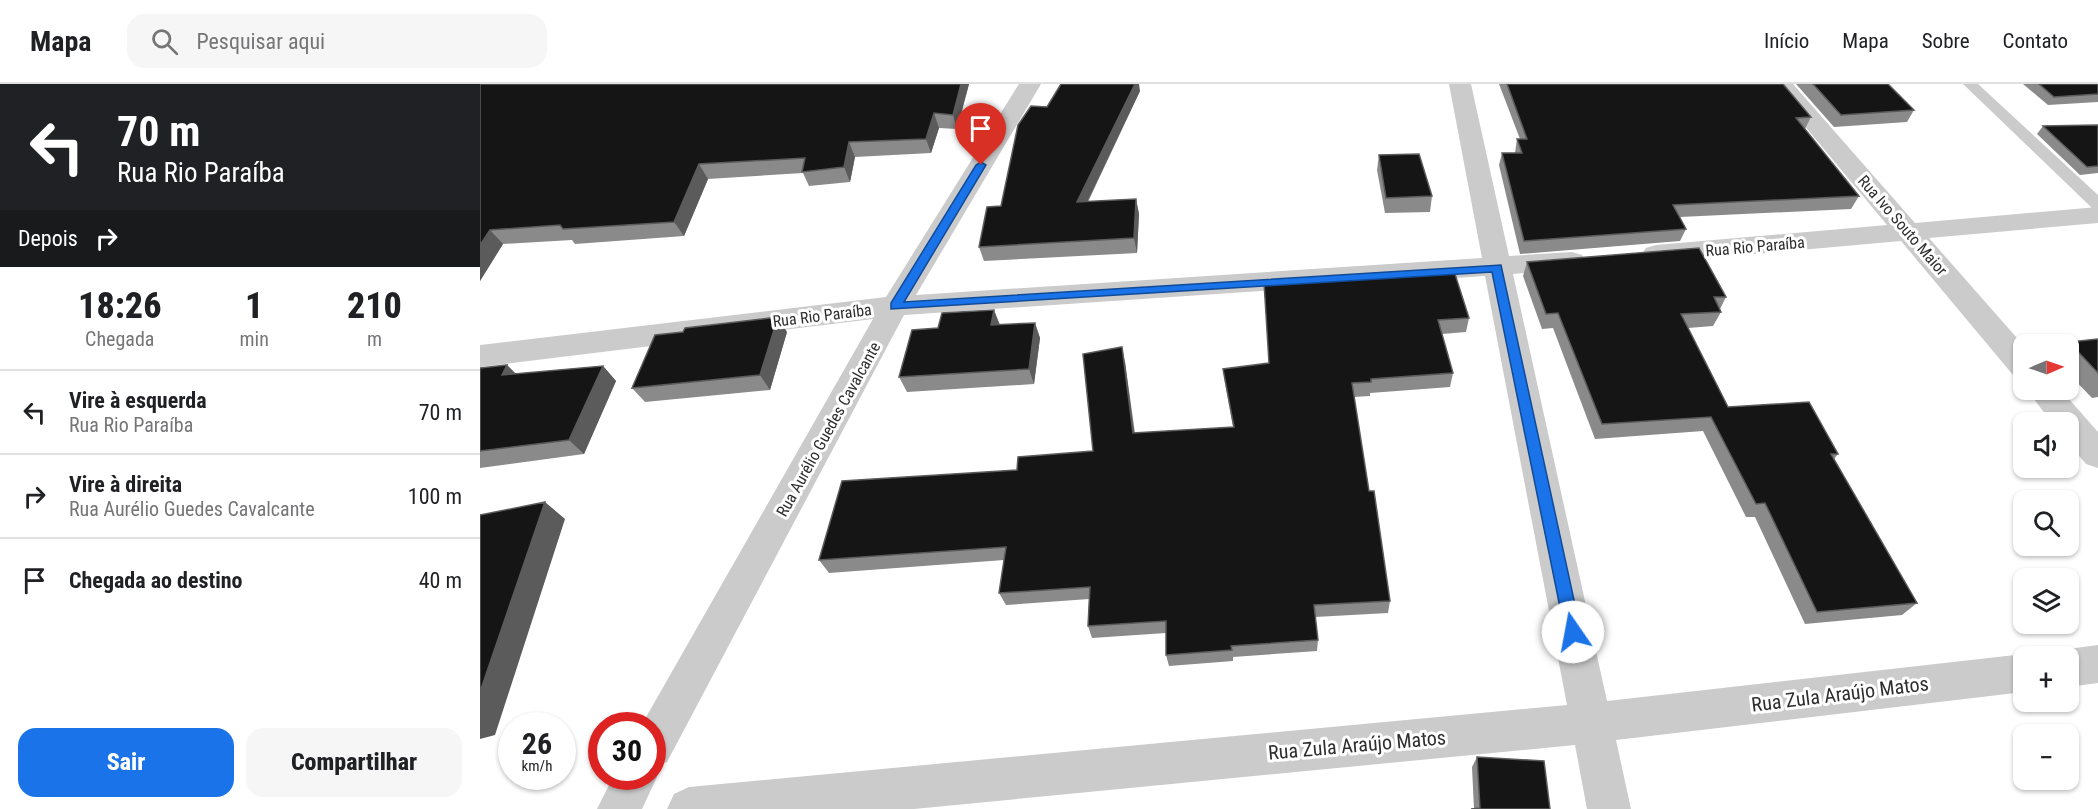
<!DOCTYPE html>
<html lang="pt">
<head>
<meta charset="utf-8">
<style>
  body { margin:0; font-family:"Roboto Condensed",sans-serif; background:#f6f6f6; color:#202124; height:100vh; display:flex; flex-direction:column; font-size:22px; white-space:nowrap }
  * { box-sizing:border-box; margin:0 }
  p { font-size:20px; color:#757577 }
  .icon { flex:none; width:33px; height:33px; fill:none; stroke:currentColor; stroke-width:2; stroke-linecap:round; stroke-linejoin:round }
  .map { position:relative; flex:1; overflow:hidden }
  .sheet { display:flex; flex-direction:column; background:#fff; width:480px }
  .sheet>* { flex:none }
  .hud { background:#202124; color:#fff; overflow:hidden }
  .needle { width:39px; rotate:88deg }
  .controls { position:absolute; left:1533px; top:250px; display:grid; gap:12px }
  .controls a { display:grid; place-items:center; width:66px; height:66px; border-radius:12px; background:#fff; box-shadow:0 2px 4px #0004; font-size:30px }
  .speed { position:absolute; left:18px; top:628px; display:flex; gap:12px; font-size:30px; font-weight:700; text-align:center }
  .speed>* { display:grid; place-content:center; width:78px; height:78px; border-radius:50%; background:#fff; box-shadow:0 2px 4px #0004; line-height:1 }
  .speed small { font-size:15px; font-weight:400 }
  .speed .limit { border:9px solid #d22; background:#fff; color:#111 }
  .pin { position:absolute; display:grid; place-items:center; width:51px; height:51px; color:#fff; margin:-62px -26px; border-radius:50% 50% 50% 0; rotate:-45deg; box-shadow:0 0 6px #0007 }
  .pin .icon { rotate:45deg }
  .me { position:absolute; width:66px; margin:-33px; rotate:348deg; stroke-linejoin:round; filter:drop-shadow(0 0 4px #0008) }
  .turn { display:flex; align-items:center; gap:21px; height:126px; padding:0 18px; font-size:27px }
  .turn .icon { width:78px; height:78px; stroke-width:2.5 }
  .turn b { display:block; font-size:42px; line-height:51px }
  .then { display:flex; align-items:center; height:57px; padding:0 18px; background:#0003; gap:12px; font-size:22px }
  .eta { display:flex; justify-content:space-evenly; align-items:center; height:102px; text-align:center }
  .eta b { font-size:36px; font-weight:800; line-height:42px }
  .action { display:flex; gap:12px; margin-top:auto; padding:12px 18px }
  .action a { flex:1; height:69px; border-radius:18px; background:#1a73e8; color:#fff; font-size:24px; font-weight:800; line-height:69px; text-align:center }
  .action a+a { background:#f6f6f6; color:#202124 }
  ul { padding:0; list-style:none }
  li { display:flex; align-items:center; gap:18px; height:84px; padding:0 18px; border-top:2px solid #e0e0e0 }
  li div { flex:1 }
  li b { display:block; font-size:22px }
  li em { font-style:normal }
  header { display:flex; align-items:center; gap:36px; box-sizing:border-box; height:84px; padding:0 30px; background:#fff; border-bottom:2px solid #e0e0e0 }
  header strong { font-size:28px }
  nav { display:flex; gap:33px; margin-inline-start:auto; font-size:21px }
  .search { width:420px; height:54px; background:#f6f6f6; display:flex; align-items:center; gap:15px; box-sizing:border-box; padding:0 21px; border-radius:18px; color:#757577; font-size:22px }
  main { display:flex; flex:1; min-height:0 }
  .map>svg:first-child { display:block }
</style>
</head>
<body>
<header>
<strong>Mapa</strong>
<div class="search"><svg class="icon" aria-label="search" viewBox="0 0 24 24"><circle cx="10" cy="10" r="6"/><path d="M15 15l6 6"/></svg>Pesquisar aqui</div>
<nav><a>Início</a><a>Mapa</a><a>Sobre</a><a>Contato</a></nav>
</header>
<main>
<section class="sheet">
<div class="hud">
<div class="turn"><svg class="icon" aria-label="left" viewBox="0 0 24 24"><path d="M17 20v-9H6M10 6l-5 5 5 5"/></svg><div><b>70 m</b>Rua Rio Paraíba</div></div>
<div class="then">Depois<svg class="icon" aria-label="right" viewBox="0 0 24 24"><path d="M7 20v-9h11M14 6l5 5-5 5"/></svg></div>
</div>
<div class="eta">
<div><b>18:26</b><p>Chegada</p></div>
<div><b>1</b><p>min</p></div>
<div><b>210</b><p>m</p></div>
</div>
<ul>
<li><svg class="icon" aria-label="left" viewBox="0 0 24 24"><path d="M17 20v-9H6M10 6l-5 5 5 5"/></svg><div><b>Vire à esquerda</b><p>Rua Rio Paraíba</p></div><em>70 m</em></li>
<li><svg class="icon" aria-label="right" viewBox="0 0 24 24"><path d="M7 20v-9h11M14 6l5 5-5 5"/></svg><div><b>Vire à direita</b><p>Rua Aurélio Guedes Cavalcante</p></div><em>100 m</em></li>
<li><svg class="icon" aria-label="arrive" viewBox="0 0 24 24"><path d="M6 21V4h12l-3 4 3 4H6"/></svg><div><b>Chegada ao destino</b></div><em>40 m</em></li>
</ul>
<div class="action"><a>Sair</a><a>Compartilhar</a></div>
</section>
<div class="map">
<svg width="1618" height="725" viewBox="0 0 1618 725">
  <rect width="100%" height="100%" fill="#fff"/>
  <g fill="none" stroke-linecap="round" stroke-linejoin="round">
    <path fill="#cbcbcb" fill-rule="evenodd" d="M 1483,0 L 1498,0 L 1618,111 L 1618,125 L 1612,124 Z"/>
    <path fill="#cbcbcb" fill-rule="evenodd" d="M 539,0 L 561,0 L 436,211 L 1002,174 L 969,0 L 991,0 L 1029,172 L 1092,168 L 1102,171 L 1106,177 L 1102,183 L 1033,190 L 1127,617 L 1544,570 L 1551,573 L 1544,573 L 1544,608 L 1136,656 L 1151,725 L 1107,725 L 1095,661 L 434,725 L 187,725 L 194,710 L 209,703 L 1087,621 L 1005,192 L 424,231 L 187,678 L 173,683 L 177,693 L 162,725 L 117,725 L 133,693 L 172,693 L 172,642 L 161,642 L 393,235 L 0,283 L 0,261 L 406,213 Z
      M 1290,0 L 1313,0 L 1435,139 L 1618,123 L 1618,139 L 1449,154 L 1544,262 L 1544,294 L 1533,291 L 1421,157 L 1176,179 L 1166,176 L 1162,170 L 1166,164 L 1176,161 L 1407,141 Z
      M 1547,306 L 1581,306 L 1618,348 L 1618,384 L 1606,380 L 1588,359 L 1588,339 L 1572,339 Z
      M 1618,561 L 1618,599 L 1588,603 L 1588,573 L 1573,573 L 1574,571 L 1588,565 Z"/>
  </g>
  <path fill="#8a8a8a" d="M 0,0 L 489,0 L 477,45 L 459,44 L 451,69 L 375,73 L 370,98 L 329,102 L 323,89 L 228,95 L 204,152 L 95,160 L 92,156 L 23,160 L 0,197 Z
    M 1019,0 L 1303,0 L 1331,33 L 1325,45 L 1379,112 L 1371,125 L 1200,133 L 1206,145 L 1200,157 L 1040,170 L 1019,81 L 1022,69 L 1035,69 L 1037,55 L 1040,55 Z
    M 1316,0 L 1408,0 L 1434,26 L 1427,38 L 1354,43 Z
    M 1543,0 L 1618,0 L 1618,18 L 1568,21 Z
    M 660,7 L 608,118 L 656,115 L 659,130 L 657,169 L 504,177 L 499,163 L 521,122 L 567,23 Z
    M 1618,41 L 1618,89 L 1600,91 L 1557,50 L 1563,42 Z
    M 899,71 L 952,112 L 950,128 L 905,129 L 897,86 Z
    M 1047,178 L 1246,213 L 1240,225 L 1241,228 L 1233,242 L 1208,244 L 1248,323 L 1358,370 L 1354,375 L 1437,519 L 1422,531 L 1325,540 L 1275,433 L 1266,433 L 1223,347 L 1115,355 L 1073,244 L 1062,245 L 1043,192 Z
    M 784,198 L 989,234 L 986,248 L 962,250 L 973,289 L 970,303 L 890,309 L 890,312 L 874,313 L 889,407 L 910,517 L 908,529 L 835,533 L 838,556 L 837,567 L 753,573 L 753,577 L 689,582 L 686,571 L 686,549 L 612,554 L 608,542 L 609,515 L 526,521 L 519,509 L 524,476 L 349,489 L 339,476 L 537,386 L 613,367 L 645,278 L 655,349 L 753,343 L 745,299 L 743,285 L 789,279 Z
    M 514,226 L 519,241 L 555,239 L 560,254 L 554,300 L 427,308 L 419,293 L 458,244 Z
    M 307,248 L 290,306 L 165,318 L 152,304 Z
    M 1618,255 L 1618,313 L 1612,314 L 1588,289 L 1588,261 L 1585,261 L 1589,258 Z
    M 27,281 L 36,290 L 123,282 L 136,297 L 104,370 L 0,384 L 0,284 Z
    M 997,673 L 1070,725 L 994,725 L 992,683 Z"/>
  <path fill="#5b5b5b" d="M 481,0 L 489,0 L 477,45 L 473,31 Z
    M 655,0 L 659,0 L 660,7 L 600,133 L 597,118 Z
    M 454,29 L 459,44 L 451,69 L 446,55 Z
    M 369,58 L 375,73 L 370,98 L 364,83 Z
    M 219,80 L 228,95 L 204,152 L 194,138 Z
    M 656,115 L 659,130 L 657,169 L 654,154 Z
    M 10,146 L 23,160 L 0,197 L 0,161 Z
    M 514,226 L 520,241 L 511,241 Z
    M 298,233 L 307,248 L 290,306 L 280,291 Z
    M 555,239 L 560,254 L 554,300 L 549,285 Z
    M 642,263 L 645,278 L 656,363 L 653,349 Z
    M 27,281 L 42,296 L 22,291 Z
    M 123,282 L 136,297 L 104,370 L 89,356 Z
    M 65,418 L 85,435 L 15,651 L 0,655 L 0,608 Z"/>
  <path fill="#151515" stroke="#5b5b5b" stroke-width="1.5" d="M 0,0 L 481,0 L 473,31 L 454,29 L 446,55 L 369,58 L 364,83 L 322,88 L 325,74 L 219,80 L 194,138 L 83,145 L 80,141 L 10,146 L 0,161 Z
    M 581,0 L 655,0 L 597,118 L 656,115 L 654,154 L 499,163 L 507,123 L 521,122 L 538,41 L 551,22 L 567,23 Z
    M 1027,0 L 1303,0 L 1331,33 L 1316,34 L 1379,112 L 1193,121 L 1206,145 L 1044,157 L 1022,69 L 1042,69 L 1037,55 L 1047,55 Z
    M 1333,0 L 1408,0 L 1434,26 L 1361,31 Z
    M 1559,0 L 1618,0 L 1618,10 L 1574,13 Z
    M 1618,41 L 1618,82 L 1607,83 L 1563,42 Z
    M 939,70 L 952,112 L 906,114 L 899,71 Z
    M 1219,164 L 1246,213 L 1234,213 L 1241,228 L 1201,230 L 1248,323 L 1329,318 L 1358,370 L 1351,370 L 1437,519 L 1337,528 L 1285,419 L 1276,420 L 1231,333 L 1122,340 L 1078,229 L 1066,230 L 1047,178 Z
    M 974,187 L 989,234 L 958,236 L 973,289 L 891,295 L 891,298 L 872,299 L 889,407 L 894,407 L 910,517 L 834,521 L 838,556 L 751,562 L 752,566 L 686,571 L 686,537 L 608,542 L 610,503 L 519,509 L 526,463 L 339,476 L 362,397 L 537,386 L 538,373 L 613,367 L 603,270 L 642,263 L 653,349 L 754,343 L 743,285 L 789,279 L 784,198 Z
    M 514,226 L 511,241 L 555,239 L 549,285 L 419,293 L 432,246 L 458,244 L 462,229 Z
    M 298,233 L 280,291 L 152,304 L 175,251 L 203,248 L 205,244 Z
    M 1618,255 L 1618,289 L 1589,258 Z
    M 27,281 L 22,291 L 123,282 L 89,356 L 0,367 L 0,284 Z
    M 65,418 L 0,608 L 0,431 Z
    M 997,673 L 1064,677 L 1070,725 L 991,725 L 1000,724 Z"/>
  <path fill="#1a73e8" stroke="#114b97" stroke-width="1.5" d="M 501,78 L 506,81 L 424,218 L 1021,181 L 1101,548 L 1098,553 L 1093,555 L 1087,553 L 1085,548 L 1012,188 L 411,225 L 411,219 L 496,81 Z"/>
  <g text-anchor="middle" stroke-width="6" stroke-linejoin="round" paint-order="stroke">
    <g font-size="16" fill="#2e2e2e" stroke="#fff">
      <text transform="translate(1423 141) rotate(49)" y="6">Rua Ivo Souto Maior</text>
      <text transform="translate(1275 162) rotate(-5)" y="6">Rua Rio Paraíba</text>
      <text transform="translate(342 231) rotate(-7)" y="6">Rua Rio Paraíba</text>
      <text transform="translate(348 345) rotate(-61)" y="6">Rua Aurélio Guedes Cavalcante</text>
    </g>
    <g font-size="20" fill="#2e2e2e" stroke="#fff">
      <text transform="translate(1360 610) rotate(-7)" y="7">Rua Zula Araújo Matos</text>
      <text transform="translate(877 661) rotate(-5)" y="7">Rua Zula Araújo Matos</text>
    </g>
  </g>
</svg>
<div class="controls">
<a><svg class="needle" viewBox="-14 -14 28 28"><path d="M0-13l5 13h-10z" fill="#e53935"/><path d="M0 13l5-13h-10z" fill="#757577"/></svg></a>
<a><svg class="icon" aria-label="sound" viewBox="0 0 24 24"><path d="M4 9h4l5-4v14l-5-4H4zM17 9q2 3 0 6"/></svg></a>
<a><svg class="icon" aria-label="search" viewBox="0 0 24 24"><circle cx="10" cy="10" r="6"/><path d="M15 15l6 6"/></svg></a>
<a><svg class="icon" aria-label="layers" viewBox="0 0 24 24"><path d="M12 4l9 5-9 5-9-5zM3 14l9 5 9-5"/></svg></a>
<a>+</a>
<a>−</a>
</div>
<div class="speed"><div>26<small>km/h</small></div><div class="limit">30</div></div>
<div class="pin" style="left:501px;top:81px;background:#d93025"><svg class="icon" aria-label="arrive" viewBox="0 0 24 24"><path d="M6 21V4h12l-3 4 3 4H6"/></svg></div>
<svg class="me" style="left:1093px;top:548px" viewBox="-20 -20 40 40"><circle r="19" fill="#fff"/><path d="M0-13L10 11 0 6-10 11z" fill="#1a73e8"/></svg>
</div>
</main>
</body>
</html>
